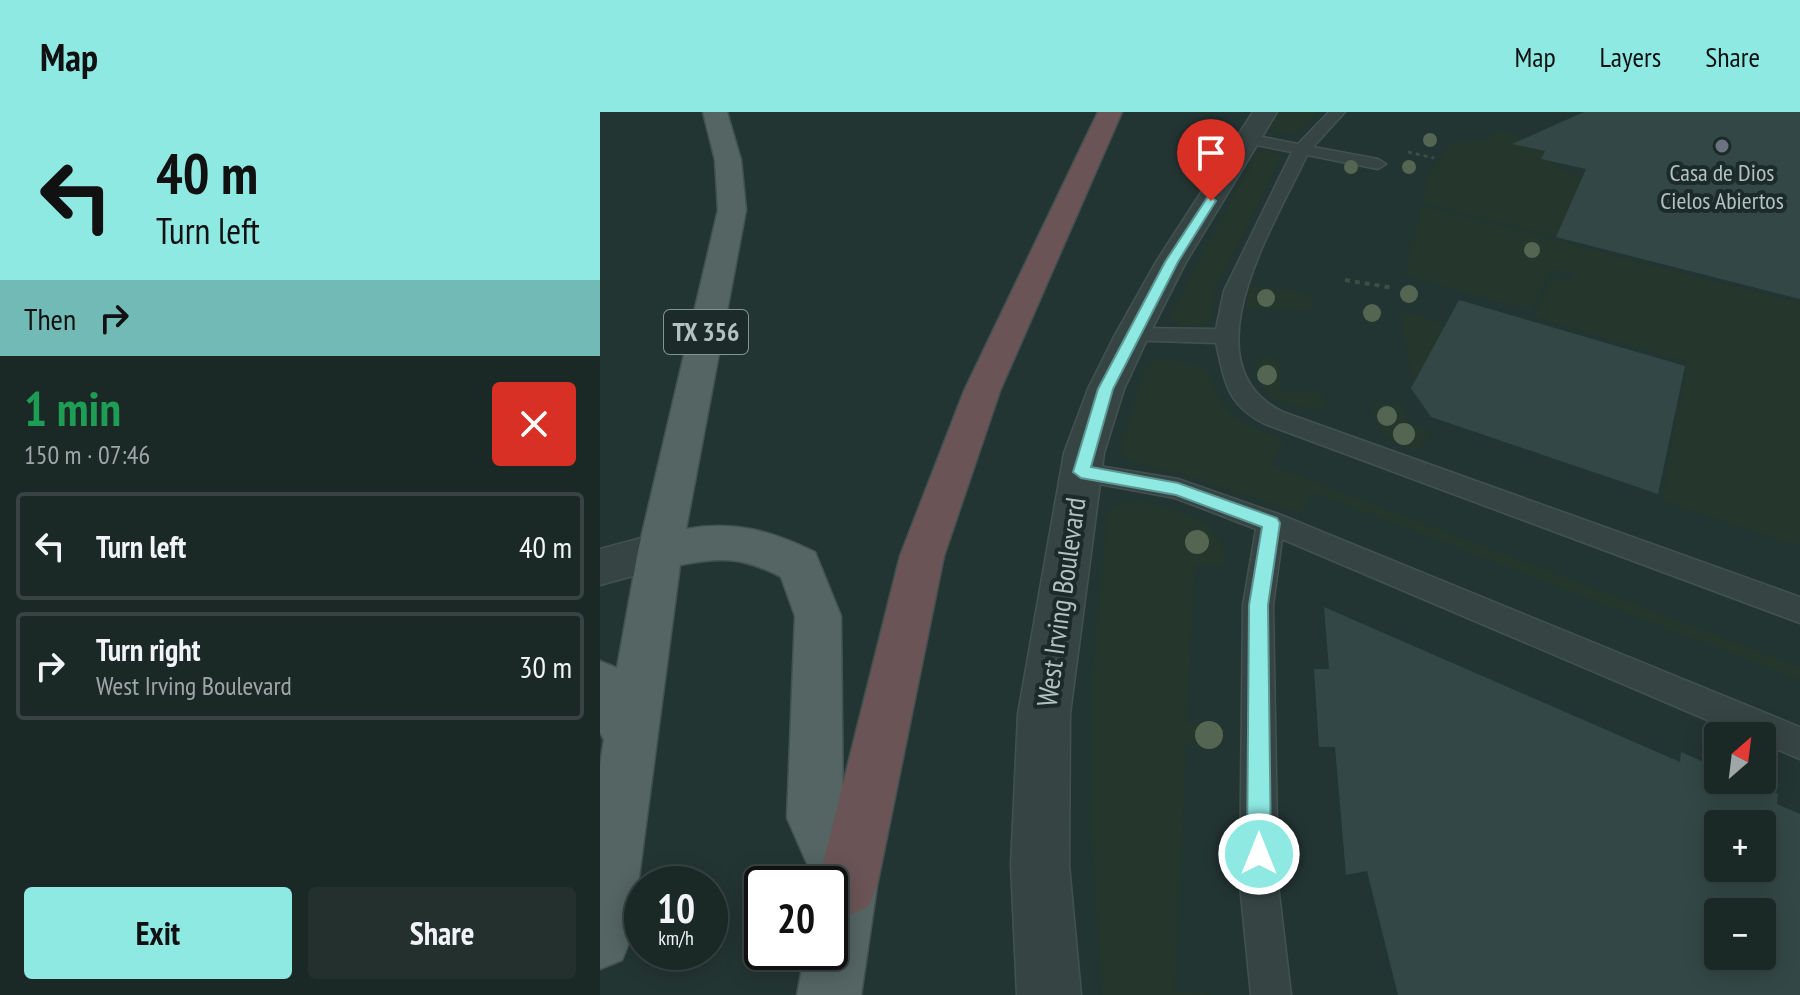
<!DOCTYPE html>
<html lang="en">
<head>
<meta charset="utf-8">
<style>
  body { margin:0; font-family:"PT Sans Narrow",sans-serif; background:#23302e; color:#f1f3f6; height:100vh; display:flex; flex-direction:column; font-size:30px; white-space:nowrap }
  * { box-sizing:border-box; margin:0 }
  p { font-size:26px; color:#9fa6a7 }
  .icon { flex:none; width:44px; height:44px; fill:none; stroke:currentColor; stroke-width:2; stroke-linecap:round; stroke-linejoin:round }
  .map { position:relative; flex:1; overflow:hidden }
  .panel { display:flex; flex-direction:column; background:#1a2826; width:600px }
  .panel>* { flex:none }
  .banner { background:#8fe9e3; color:#111; overflow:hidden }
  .needle { width:52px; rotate:28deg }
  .tools { position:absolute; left:1104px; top:610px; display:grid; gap:16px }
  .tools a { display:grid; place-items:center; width:72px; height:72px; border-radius:8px; background:#1a2826; box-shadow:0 4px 20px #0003,0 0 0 2px #384443; font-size:40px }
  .speed { position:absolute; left:24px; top:754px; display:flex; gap:16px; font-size:40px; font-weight:700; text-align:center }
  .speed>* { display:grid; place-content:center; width:104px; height:104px; border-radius:50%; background:#1a2826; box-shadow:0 4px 20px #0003,0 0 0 2px #384443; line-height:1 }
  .speed small { font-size:20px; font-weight:400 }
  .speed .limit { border:4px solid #111; border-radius:12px; background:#fff; color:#111 }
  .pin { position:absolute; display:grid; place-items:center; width:68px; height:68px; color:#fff; margin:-82px -34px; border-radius:50% 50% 50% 0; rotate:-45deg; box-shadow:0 0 8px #0007 }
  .pin .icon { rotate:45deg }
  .me { position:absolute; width:88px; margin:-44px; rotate:0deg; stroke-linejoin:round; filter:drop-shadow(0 0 6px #0008) }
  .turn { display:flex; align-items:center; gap:28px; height:168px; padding:0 24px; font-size:36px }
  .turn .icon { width:104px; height:104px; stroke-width:2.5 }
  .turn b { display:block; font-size:56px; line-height:68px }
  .then { display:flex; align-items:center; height:76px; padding:0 24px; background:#0003; gap:16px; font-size:30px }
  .round { display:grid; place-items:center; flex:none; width:84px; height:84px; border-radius:8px; background:#23302e }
  .overview { display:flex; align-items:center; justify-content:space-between; height:136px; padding:0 24px }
  h1 { font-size:48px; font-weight:600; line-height:60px; color:#1e9e55 }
  .cta { display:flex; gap:16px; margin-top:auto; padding:16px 24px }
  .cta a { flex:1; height:92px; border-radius:8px; background:#8fe9e3; color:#111; font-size:32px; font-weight:600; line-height:92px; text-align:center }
  .cta a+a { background:#23302e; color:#f1f3f6 }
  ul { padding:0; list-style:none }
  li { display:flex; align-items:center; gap:24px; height:108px; margin:0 16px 12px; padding:0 8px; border:4px solid #384443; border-radius:8px }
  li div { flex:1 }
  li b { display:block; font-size:30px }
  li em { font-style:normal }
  header { display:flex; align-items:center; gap:48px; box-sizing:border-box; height:112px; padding:0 40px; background:#8fe9e3; color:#111 }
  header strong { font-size:38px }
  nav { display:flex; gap:44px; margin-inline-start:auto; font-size:28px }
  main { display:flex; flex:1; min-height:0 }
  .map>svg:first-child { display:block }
</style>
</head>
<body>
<header>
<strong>Map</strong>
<nav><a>Map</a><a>Layers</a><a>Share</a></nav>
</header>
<main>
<section class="panel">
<div class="banner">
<div class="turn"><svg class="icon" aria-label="left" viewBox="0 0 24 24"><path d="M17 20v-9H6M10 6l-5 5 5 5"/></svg><div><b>40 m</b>Turn left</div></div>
<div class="then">Then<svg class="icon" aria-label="right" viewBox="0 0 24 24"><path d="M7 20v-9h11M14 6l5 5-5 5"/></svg></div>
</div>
<div class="overview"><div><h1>1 min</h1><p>150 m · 07:46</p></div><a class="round" style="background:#d93025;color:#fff"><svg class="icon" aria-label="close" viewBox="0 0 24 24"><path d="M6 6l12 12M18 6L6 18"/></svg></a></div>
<ul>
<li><svg class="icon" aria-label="left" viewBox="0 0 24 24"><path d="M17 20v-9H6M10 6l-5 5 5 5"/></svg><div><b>Turn left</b></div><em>40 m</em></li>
<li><svg class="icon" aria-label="right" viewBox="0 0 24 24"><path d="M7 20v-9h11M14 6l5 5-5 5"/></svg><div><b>Turn right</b><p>West Irving Boulevard</p></div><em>30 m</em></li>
</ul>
<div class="cta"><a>Exit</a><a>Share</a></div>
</section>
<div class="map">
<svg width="1200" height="883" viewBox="0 0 1200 883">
  <rect width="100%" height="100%" fill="#233533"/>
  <path fill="#25362c" d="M 677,0 L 718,0 L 696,21 L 672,19 L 669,13 Z
    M 897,19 L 934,27 L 945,39 L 941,47 L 982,66 L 957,124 L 823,90 L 828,63 L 852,30 L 887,28 Z
    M 666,38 L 681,44 L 612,185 L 612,206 L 607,212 C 592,215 581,216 569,205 L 656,41 Z
    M 821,94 L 1200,191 L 1200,434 L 1062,388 L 1087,250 L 934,205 L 952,165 L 970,170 L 973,162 L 951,156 L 932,199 L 805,163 Z
    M 649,173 L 714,183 L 712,198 L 646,196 Z
    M 798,198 L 839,210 L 838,213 L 844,216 L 813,272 Z
    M 559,246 L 600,254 L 608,259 L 623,295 L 644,312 L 685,328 L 670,353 L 1200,555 L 1200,568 L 713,380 L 701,401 L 580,361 L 532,350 L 522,343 L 520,337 L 544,258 Z
    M 656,246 L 679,246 L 681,280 L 721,281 L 727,292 L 716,299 C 676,289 662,290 656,246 Z
    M 772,292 L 802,292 L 806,310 L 830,320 L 820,338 C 797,338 773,315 772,292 Z
    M 542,389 C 579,400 624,407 626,453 L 595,453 L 587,611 L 624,614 L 623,633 L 586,631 L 575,880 L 621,883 L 502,883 L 491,710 L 492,563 L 507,401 L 524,390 Z"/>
  <path fill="#334846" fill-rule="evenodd" d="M 984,0 L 1200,0 L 1200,187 L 956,125 L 986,57 L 941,47 L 945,39 L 912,32 Z
    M 859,188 L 1085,254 L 1058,382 L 831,305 L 811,276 Z
    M 724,495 L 1080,650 L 1081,640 L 1118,656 L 1118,668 L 1146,668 L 1178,682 L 1177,692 L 1200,702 L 1200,883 L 798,883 L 767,759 L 746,763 L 735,635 L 719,635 L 714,557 L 729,557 ZM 1118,712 L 1162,712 L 1162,756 L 1118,756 ZM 1118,800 L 1162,800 L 1162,844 L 1118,844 Z"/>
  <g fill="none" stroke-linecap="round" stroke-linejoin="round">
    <defs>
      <path id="service" d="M 729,0 L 745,0 L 713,35 L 778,47 L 786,52 L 778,57 L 707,43 C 676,111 584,252 683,300 L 1200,485 L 1200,511 L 665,312 C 626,292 625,270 616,231 L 524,228 L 521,223 L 532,216 L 616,217 L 624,179 L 692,40 L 641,30 L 639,27 L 647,22 L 698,32 Z
        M 481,351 L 578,367 L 681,403 L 1200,615 L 1200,647 L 1162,631 L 1162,624 L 1145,624 L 682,427 L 673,493 L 678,773 L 691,883 L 651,883 L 640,773 L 643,493 L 656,417 L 575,386 L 472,367 L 468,360 L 472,353 Z"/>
      <path id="tertiary" d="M 653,0 L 677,0 L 586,150 L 549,223 L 524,277 L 504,341 L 470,602 L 469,753 L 481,883 L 417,883 L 411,753 L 418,602 L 464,341 L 488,277 L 515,223 L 556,150 Z
        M 60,421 L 76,426 L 82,439 L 76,452 L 0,473 L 0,437 Z"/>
      <path id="primary" d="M 103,0 L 127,0 L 141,48 L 146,98 L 86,417 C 134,408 171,419 215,440 L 241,504 L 243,703 L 277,774 L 261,883 L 197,883 L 205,840 L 230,840 L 230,772 L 216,772 L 187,706 L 195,504 L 181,465 C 143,445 122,445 80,453 L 31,826 L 22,848 L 0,857 L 0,653 L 4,628 L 0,620 L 0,549 L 17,556 L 38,439 L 118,98 L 115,48 Z"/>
      <path id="motorway" d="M 498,0 L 522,0 L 400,279 L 344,444 L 277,774 L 268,795 L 247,804 L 230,797 L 230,772 L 218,772 L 300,444 L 364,279 Z"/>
    </defs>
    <use href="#service" stroke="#435251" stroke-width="3"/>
    <use href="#tertiary" stroke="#435251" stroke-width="3"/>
    <use href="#primary" stroke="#435251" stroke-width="3"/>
    <use href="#motorway" stroke="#41504f" stroke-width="3"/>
    <path stroke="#3d4e44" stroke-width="3" stroke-dasharray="4 4" stroke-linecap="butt" d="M 808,40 L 834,46"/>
    <path stroke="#3d4e44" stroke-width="4" stroke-dasharray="5 5" stroke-linecap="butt" d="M 745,168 L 794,176"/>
    <use href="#service" fill="#364544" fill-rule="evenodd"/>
    <use href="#tertiary" fill="#364544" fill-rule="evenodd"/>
    <use href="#primary" fill="#546564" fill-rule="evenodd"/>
    <use href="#motorway" fill="#6a5456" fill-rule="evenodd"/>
  </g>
  <g fill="#546652">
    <circle cx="830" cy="28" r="7"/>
    <circle cx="751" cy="55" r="7"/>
    <circle cx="809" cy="55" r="7"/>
    <circle cx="932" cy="138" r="8"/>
    <circle cx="809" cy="182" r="9"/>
    <circle cx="666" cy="186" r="9"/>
    <circle cx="772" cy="201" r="9"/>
    <circle cx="667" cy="263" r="10"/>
    <circle cx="787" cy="304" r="10"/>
    <circle cx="804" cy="322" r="11"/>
    <circle cx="597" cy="430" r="12"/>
    <circle cx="609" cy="623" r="14"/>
  </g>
  <path fill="#8fe9e3" stroke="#5d9794" stroke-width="2" d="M 611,85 L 616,89 L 578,150 L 513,277 L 491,355 L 578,371 L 677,406 L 680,411 L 668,493 L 671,742 L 667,751 L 659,754 L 650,751 L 647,742 L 649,493 L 662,415 L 576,383 L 481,366 L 473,360 L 498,277 L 565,150 L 607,86 Z"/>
  <circle fill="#6b7280" stroke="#1c2a29" stroke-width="3" cx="1122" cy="34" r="8"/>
  <g text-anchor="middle" stroke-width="8" stroke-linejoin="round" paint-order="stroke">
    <g font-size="24" fill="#b1c2c1" stroke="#1c2a29">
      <text x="1122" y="69">Casa de Dios<tspan x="1122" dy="28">Cielos Abiertos</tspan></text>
    </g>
    <rect fill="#1c2a29" stroke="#849493" stroke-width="2" x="64" y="198" width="84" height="44" rx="6"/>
    <g font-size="26" font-weight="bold" fill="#b1c2c1">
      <text x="106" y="229">TX 356</text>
    </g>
    <g font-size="28" fill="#b1c2c1" stroke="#1c2a29">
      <text transform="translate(461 490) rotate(-82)" y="10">West Irving Boulevard</text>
    </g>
  </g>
</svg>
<div class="tools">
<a><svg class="needle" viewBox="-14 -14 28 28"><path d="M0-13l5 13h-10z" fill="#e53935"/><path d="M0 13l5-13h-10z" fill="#9fa6a7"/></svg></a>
<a>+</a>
<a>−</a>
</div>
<div class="speed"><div>10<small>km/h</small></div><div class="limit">20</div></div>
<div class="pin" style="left:611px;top:89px;background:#d93025"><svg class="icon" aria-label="arrive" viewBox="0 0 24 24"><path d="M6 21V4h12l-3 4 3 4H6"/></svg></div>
<svg class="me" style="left:659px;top:742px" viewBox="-20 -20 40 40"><circle r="17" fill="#8fe9e3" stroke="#fff" stroke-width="3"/><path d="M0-11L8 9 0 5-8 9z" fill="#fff"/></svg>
</div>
</main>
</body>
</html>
